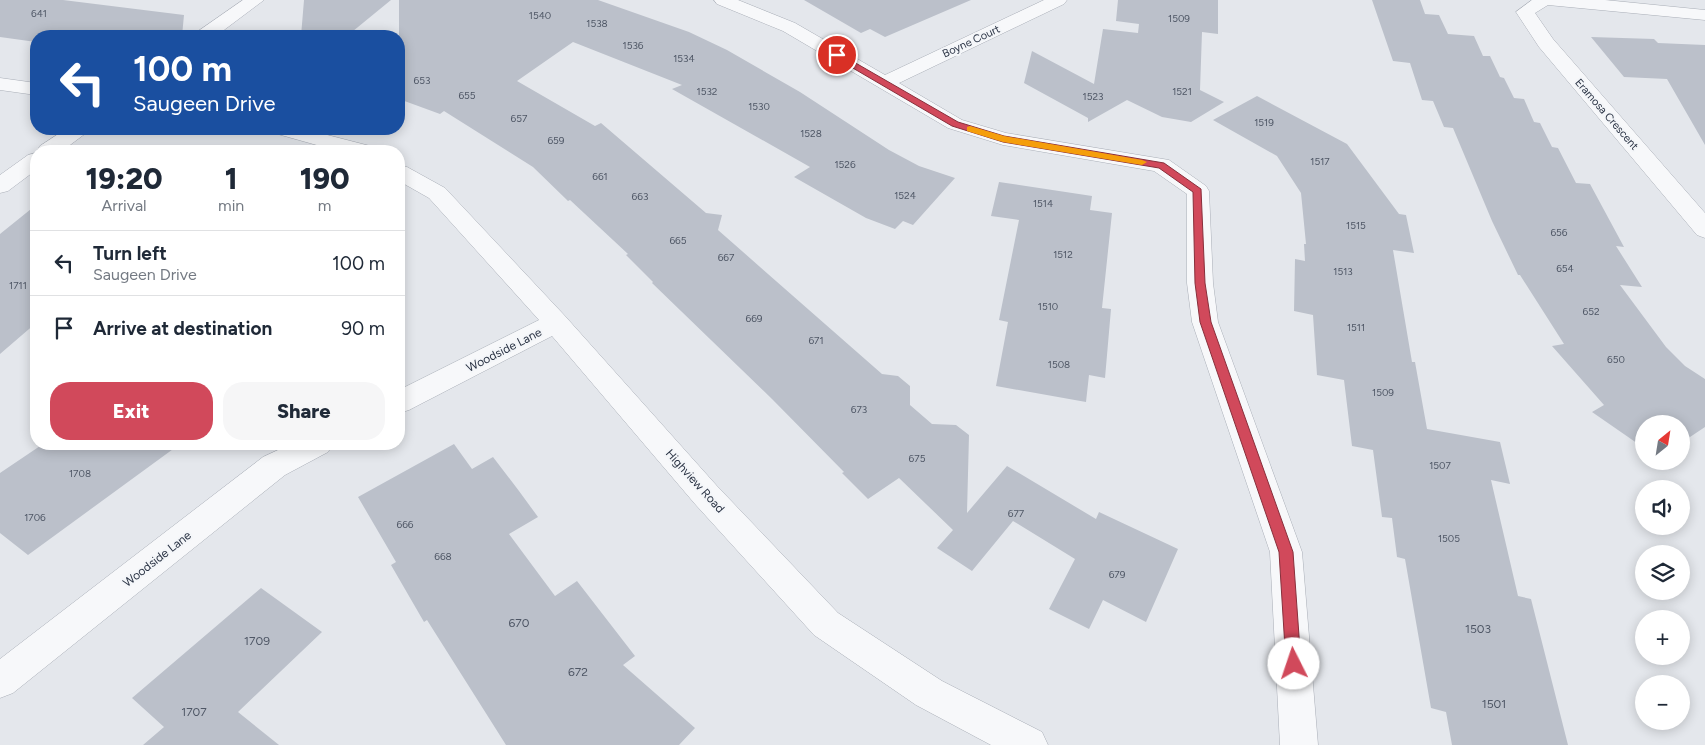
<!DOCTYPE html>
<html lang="en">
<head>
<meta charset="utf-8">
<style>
  body { margin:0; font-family:Figtree,sans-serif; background:#f6f6f7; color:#1f2937; height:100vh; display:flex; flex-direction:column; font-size:19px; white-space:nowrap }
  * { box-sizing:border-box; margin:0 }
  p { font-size:16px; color:#747a83 }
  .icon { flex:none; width:28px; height:28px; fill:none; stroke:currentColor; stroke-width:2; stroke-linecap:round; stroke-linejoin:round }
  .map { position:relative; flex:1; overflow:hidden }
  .sheet { position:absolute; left:30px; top:145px; width:375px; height:305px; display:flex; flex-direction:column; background:#fff; border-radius:20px; box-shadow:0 2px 12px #0003 }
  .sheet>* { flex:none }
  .top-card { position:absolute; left:30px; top:30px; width:375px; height:105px; border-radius:20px; box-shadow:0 2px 12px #0003; background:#1a4fa0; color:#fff; overflow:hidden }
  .needle { width:32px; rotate:30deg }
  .fabs { position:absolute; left:1635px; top:415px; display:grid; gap:10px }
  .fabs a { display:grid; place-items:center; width:55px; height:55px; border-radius:50%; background:#fff; box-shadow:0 2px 12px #0003; font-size:25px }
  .pin { position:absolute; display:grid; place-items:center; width:42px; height:42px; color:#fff; margin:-21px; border:2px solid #fff; border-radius:50%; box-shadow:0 1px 5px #0007 }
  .me { position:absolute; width:55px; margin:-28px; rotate:356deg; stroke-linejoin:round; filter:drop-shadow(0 0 4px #0008) }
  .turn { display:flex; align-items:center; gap:18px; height:105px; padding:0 20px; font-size:22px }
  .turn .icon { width:65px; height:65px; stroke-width:2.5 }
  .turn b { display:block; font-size:35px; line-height:42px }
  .eta { display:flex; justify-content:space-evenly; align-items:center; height:85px; text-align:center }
  .eta b { font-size:30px; font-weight:800; line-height:35px }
  .button { display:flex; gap:10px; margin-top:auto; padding:10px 20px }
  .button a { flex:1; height:58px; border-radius:20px; background:#d1495b; color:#fff; font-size:20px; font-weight:800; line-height:58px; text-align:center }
  .button a+a { background:#f6f6f7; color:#1f2937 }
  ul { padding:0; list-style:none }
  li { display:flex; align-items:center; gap:15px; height:65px; padding:0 20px; border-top:1px solid #e0e1e3 }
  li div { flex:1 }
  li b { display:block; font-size:19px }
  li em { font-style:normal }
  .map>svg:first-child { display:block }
</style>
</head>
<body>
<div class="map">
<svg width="1705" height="745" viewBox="0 0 1705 745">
  <rect width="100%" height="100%" fill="#e4e7ec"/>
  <path fill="#bbc0ca" d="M 0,0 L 63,0 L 184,15 L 182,36 L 36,36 L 36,42 L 0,37 Z
    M 304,0 L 391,0 L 347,36 L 301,36 Z
    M 399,0 L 598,0 L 689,32 L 727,50 L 800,92 L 889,150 L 919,166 L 955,178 L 913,225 L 903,221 L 895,229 L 866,218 L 794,177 L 810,167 L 672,89 L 682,85 L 573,42 L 517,81 L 595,126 L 601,123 L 706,213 L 722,215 L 718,230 L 882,374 L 898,376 L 910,386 L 910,405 L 932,424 L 956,425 L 969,435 L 967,513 L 1007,466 L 1096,519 L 1099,512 L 1178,549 L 1146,622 L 1103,600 L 1089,629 L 1049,609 L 1075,559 L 1013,521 L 972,571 L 937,548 L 953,530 L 899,478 L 868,499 L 842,473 L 844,472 L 772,399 L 652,283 L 653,282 L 626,255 L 628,254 L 570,200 L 568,201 L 533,167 L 444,111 L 440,114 L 399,99 Z
    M 804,0 L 971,0 L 885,37 L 870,29 L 861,33 Z
    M 1118,0 L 1218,0 L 1218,34 L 1202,32 L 1200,90 L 1224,102 L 1191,122 L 1162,117 L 1127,100 L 1088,122 L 1088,118 L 1024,83 L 1032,51 L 1094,84 L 1103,29 L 1138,33 L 1139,24 L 1116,21 Z
    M 1372,0 L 1420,0 L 1425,14 L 1439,15 L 1448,34 L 1474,36 L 1483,56 L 1490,56 L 1500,77 L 1504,78 L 1514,98 L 1524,99 L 1534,122 L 1540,123 L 1552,147 L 1558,148 L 1576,183 L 1590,184 L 1624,247 L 1616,246 L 1642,287 L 1620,285 L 1666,347 L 1685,366 L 1705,379 L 1705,427 L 1681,443 L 1681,424 L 1644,424 L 1644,448 L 1592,412 L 1604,405 L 1552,346 L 1564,344 L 1520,275 L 1518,275 L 1492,221 L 1453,128 L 1444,127 L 1433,101 L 1422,100 L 1410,63 L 1393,61 Z
    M 1591,37 L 1654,39 L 1658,43 L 1705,45 L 1705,145 L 1667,79 L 1624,77 Z
    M 1257,96 L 1347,144 L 1399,214 L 1406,215 L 1414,253 L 1393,250 L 1412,362 L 1415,362 L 1427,429 L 1500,442 L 1510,484 L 1491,480 L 1518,596 L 1531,599 L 1568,745 L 1452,745 L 1446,712 L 1431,708 L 1405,559 L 1397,557 L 1392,518 L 1382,517 L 1373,450 L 1352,446 L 1344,380 L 1317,375 L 1313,315 L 1294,311 L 1295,259 L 1305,261 L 1304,244 L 1306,244 L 1301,193 L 1277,156 L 1213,120 Z
    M 999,182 L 1092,196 L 1090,210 L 1112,213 L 1102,308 L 1111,309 L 1105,378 L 1089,375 L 1086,402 L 996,386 L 1008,322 L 999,320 L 1019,220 L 991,216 Z
    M 36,205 L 36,323 L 0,354 L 0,234 Z
    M 43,444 L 180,444 L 28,555 L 0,533 L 0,473 Z
    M 454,444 L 472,469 L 493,457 L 519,491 L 538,517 L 509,534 L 555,596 L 577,581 L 635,656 L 623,665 L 695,728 L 679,745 L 506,745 L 427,620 L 424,622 L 391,565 L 396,562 L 358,497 Z
    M 261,588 L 322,632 L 238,712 L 279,745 L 143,745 L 164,727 L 132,698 Z"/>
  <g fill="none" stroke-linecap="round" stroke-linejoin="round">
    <defs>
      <path id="minor" d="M 243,0 L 264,0 L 216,36 L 195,36 L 197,32 Z
        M 714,0 L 738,0 L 795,23 L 885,75 L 1044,0 L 1067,0 L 1064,4 L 899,83 L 962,120 L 1006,133 L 1169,160 L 1206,186 L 1209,191 L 1213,283 L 1218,322 L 1302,552 L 1318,745 L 1280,745 L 1270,552 L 1192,322 L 1187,283 L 1187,194 L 1154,171 L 1003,145 L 948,128 L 783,31 L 717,4 Z
        M 1532,0 L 1605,0 L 1705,10 L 1705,20 L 1548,5 L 1535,13 L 1553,39 L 1705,213 L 1705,238 L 1697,235 L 1539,47 L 1516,12 Z
        M 0,78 L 36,83 L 36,95 L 0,90 Z
        M 66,129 L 90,129 L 86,133 L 62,151 L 37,151 L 40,146 Z
        M 270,129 L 304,129 L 370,146 L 373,151 L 338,151 L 274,133 Z
        M 36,153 L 36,170 L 8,191 L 0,193 L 0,175 L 28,155 Z
        M 399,165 L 407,167 L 445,188 L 565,316 L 717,486 L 838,613 L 942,681 L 1042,732 L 1048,745 L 991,745 L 916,705 L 814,635 L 695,504 L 552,336 L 409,410 L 399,413 L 399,390 L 539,320 L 429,198 L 399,181 Z
        M 291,444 L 333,444 L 328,452 L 285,475 L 13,693 L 0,698 L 0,659 L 263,457 Z"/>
    </defs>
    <use href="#minor" stroke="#a9aeb7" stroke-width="1"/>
    <use href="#minor" fill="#f7f8fa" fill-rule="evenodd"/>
  </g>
  <path fill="#d1495b" stroke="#882f3b" d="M 834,54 L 840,54 L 958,122 L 1004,136 L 1164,163 L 1201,189 L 1205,283 L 1211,322 L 1293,552 L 1301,664 L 1299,669 L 1294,671 L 1288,669 L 1286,664 L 1279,552 L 1200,322 L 1195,283 L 1193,192 L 1159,168 L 1003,142 L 952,126 L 834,57 Z"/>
  <path fill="#f59e0b" d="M 970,126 L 1004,136 L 1142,160 L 1147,162 L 1142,165 L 1003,142 L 967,131 L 967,127 Z"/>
  <g text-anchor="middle" stroke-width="4" stroke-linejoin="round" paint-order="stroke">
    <g font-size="10" fill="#4f5766">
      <text x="39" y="17">641</text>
      <text x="540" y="19">1540</text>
      <text x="1179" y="22">1509</text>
      <text x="597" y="27">1538</text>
      <text x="633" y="49">1536</text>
      <text x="684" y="62">1534</text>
      <text x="422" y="84">653</text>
      <text x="707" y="95">1532</text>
      <text x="1182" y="95">1521</text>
      <text x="467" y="99">655</text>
      <text x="1093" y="100">1523</text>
      <text x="759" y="110">1530</text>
      <text x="519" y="122">657</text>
      <text x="1264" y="126">1519</text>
      <text x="811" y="137">1528</text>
      <text x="556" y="144">659</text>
      <text x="1320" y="165">1517</text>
      <text x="845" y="168">1526</text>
      <text x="600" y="180">661</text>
      <text x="905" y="199">1524</text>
      <text x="640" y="200">663</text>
      <text x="1043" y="207">1514</text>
      <text x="1356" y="229">1515</text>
      <text x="1559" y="236">656</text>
      <text x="678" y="244">665</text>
      <text x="1063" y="258">1512</text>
      <text x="726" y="261">667</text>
      <text x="1565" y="272">654</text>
      <text x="1343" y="275">1513</text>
      <text x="18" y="289">1711</text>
      <text x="1048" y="310">1510</text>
      <text x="1591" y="315">652</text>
      <text x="754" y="322">669</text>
      <text x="1356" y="331">1511</text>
      <text x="816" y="344">671</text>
      <text x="1616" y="363">650</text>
      <text x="1059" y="368">1508</text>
      <text x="1383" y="396">1509</text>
      <text x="859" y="413">673</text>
      <text x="917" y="462">675</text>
      <text x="1440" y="469">1507</text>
      <text x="80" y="477">1708</text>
      <text x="1016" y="517">677</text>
      <text x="35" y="521">1706</text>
      <text x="405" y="528">666</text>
      <text x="1449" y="542">1505</text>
      <text x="443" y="560">668</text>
      <text x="1117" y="578">679</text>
    </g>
    <g font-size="11" fill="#2b3445" stroke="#f4f6f9">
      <text transform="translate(971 41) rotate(-25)" y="4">Boyne Court</text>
      <text transform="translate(1607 114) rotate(49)" y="4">Eramosa Crescent</text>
    </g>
    <g font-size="12" fill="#2b3445" stroke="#f4f6f9">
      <text transform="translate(504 350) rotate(-27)" y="4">Woodside Lane</text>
      <text transform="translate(695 481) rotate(48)" y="4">Highview Road</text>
      <text transform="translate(157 559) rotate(-38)" y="4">Woodside Lane</text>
    </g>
    <g font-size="12" fill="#4f5766">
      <text x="519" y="627">670</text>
      <text x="1478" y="633">1503</text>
      <text x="257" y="645">1709</text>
      <text x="578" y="676">672</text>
      <text x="1494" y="708">1501</text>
      <text x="194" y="716">1707</text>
    </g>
  </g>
</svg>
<div class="fabs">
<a><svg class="needle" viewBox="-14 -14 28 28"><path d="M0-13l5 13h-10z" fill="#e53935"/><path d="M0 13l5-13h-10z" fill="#747a83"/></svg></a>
<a><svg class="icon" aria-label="sound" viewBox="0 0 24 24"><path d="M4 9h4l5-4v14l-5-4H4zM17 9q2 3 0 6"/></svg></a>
<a><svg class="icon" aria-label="layers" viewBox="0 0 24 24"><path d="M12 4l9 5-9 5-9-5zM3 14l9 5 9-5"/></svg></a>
<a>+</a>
<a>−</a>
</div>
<div class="pin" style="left:837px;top:55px;background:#d93025"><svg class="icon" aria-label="arrive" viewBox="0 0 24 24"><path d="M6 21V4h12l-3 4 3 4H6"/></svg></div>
<svg class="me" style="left:1294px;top:664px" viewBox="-20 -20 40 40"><circle r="19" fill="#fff"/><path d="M0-13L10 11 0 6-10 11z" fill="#d1495b"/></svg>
<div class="top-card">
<div class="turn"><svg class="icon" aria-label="left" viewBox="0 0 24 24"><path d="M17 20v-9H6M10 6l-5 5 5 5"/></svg><div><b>100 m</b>Saugeen Drive</div></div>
</div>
<section class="sheet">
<div class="eta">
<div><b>19:20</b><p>Arrival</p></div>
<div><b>1</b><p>min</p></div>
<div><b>190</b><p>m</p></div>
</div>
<ul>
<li><svg class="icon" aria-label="left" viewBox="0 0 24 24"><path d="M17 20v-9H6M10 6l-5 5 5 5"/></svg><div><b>Turn left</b><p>Saugeen Drive</p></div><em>100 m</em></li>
<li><svg class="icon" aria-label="arrive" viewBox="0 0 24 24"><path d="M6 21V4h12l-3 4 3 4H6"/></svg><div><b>Arrive at destination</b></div><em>90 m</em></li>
</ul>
<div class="button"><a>Exit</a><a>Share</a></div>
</section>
</div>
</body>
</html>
